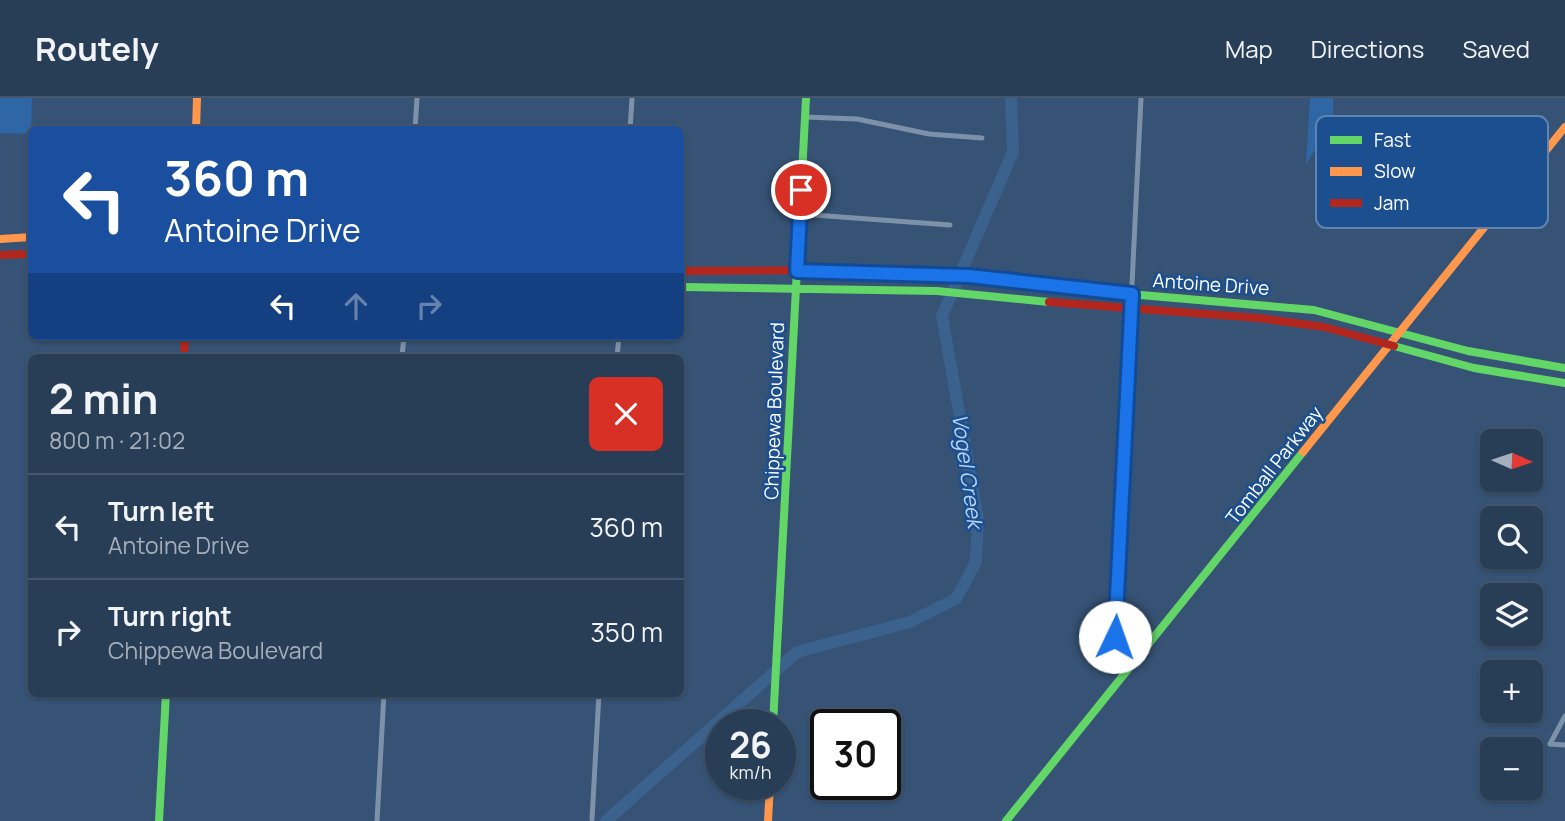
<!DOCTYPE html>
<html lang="en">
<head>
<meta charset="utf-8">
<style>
  body { margin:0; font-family:Manrope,sans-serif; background:#30455d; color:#f1f3f6; height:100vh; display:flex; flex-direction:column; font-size:26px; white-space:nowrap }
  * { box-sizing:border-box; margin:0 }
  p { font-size:23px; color:#a5aeba }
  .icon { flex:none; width:38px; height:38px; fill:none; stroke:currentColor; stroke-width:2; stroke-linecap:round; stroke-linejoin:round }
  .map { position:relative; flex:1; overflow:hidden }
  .drawer { position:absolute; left:28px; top:256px; width:656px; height:343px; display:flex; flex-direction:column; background:#283e57; border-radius:10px; box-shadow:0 2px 5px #0004,0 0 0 2px #44576d }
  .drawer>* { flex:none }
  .hud { position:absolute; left:28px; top:28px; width:656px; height:214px; border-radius:10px; box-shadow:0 2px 5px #0004,0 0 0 2px #44576d; background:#1a4fa0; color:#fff; overflow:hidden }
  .needle { width:46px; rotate:93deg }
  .tools { position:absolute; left:1480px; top:331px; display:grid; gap:14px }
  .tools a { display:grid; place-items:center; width:63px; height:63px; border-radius:10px; background:#283e57; box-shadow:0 2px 5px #0004,0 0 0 2px #44576d; font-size:35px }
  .speed { position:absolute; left:705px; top:611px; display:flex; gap:14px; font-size:35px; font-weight:700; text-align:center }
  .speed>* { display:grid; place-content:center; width:91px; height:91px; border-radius:50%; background:#283e57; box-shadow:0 2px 5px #0004,0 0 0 2px #44576d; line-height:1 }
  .speed small { font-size:18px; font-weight:400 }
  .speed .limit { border:4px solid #111; border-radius:10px; background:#fff; color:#111 }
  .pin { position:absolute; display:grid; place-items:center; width:60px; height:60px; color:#fff; margin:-30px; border:4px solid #fff; border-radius:50%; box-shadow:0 2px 7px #0007 }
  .me { position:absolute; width:77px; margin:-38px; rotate:3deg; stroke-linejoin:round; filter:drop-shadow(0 0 5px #0008) }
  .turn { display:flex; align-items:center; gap:24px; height:147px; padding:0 21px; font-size:32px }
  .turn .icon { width:91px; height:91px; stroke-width:2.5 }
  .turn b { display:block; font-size:49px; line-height:60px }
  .lanes { display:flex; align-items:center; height:66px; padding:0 21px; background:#0003; justify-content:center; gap:35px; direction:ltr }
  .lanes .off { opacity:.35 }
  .round { display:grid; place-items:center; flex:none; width:74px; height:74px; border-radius:10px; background:#30455d }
  .summary { display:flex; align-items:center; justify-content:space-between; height:119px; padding:0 21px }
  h1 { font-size:42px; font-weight:700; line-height:52px }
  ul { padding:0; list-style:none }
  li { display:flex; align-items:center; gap:21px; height:105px; padding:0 21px; border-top:2px solid #44576d }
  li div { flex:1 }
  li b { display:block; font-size:26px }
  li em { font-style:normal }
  header { display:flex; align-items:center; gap:42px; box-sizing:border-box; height:98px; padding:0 35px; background:#283e57; border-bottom:2px solid #44576d }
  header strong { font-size:33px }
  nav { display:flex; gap:38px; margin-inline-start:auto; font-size:24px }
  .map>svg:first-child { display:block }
</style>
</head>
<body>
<header>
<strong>Routely</strong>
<nav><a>Map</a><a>Directions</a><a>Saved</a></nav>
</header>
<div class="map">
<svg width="1565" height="723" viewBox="0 0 1565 723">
  <rect width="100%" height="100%" fill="#365274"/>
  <path fill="#2f66a5" d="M 0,0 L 32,0 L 31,36 L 0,35 Z
    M 1310,0 L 1333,0 L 1333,24 L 1306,66 Z"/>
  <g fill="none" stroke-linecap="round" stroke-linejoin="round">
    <path stroke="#3b618d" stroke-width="12" d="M 606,723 L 797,554 L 910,524 L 956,501 L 976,464 L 978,421 L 942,218 L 1013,54 L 1011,0"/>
    <path stroke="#7d92a8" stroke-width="5" d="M 805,19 L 857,21 L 929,36 L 982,40
      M 415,32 L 417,0
      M 630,32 L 632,0
      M 800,116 L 950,127
      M 402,259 L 404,238
      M 617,259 L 619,238
      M 1131,569 L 1117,556 L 1115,539 L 1141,0
      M 1565,618 L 1550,646 L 1565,647
      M 592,721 L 599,595
      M 377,723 L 384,595"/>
    <path stroke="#63d668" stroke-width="8" d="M 978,179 L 1083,192 L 1314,212 L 1468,253 L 1565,270
      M 681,189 L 937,193 L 1049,204
      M 1394,248 L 1474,270 L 1565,285
      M 773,626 L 806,0
      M 159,723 L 166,595
      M 1006,723 L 1303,354"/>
    <path stroke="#ff974d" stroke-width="8" d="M 196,32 L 197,0
      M 0,141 L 32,139
      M 1303,354 L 1565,29
      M 768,723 L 770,686"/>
    <path stroke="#b3261e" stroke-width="8" d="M 0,157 L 32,156
      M 681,173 L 843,172 L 978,179
      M 1049,204 L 1258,220 L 1324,229 L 1394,248
      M 184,259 L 185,238"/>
  </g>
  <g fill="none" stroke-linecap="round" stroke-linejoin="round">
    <defs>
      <path id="route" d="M 801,92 L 797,173 L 969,178 L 1132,196 L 1115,539"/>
    </defs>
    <use href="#route" stroke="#114b97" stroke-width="18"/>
    <use href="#route" stroke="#1a73e8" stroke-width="12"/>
  </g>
  <g text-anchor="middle" stroke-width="5" stroke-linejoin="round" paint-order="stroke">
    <g font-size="19" fill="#fff" stroke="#1b4f8f">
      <text transform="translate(1211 186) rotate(4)" y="7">Antoine Drive</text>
      <text transform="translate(774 313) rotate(-88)" y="7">Chippewa Boulevard</text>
      <text transform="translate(1274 367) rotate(-52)" y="7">Tomball Parkway</text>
    </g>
    <g font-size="21" font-style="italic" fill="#b5d3f5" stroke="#1b4f8f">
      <text transform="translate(967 373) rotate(82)" y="7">Vogel Creek</text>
    </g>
  </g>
  <rect x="1316" y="18" width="232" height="112" rx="10" fill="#1b4f8f" stroke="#5f84b1" stroke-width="2"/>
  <rect x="1330" y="38" width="32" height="8" fill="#63d668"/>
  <rect x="1330" y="69" width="32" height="9" fill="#ff974d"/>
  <rect x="1330" y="101" width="32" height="8" fill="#b3261e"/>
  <g font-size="19" fill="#fff">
    <text x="1374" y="49">Fast</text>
    <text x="1374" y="80">Slow</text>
    <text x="1374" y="112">Jam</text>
  </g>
</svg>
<div class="tools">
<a><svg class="needle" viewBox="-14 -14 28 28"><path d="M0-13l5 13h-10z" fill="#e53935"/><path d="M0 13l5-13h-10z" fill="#a5aeba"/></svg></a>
<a><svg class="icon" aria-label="search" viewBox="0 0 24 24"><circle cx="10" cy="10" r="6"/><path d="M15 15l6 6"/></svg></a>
<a><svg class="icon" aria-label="layers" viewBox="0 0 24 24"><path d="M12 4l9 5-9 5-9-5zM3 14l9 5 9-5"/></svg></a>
<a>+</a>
<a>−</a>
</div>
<div class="speed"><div>26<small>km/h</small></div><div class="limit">30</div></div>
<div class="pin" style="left:801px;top:92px;background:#d93025"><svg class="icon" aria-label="arrive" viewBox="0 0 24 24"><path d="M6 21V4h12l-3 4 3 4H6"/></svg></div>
<svg class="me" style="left:1115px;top:539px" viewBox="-20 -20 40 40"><circle r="19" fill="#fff"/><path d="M0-13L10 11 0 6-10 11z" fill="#1a73e8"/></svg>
<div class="hud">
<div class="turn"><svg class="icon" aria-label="left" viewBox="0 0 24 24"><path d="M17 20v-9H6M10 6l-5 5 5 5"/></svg><div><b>360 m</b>Antoine Drive</div></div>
<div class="lanes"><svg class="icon" aria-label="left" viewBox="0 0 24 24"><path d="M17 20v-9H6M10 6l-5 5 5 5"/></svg><svg class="icon off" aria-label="ahead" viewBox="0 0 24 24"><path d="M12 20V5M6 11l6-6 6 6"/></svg><svg class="icon off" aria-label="right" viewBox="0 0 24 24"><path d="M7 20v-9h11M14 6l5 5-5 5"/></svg></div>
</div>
<section class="drawer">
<div class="summary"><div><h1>2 min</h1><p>800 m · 21:02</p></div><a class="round" style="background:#d93025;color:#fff"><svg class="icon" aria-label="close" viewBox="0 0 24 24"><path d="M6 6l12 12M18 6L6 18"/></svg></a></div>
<ul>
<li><svg class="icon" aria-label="left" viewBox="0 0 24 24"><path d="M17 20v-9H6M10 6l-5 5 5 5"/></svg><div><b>Turn left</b><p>Antoine Drive</p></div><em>360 m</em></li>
<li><svg class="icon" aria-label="right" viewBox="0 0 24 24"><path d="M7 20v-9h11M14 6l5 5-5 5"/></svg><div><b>Turn right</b><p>Chippewa Boulevard</p></div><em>350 m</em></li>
</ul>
</section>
</div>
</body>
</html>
